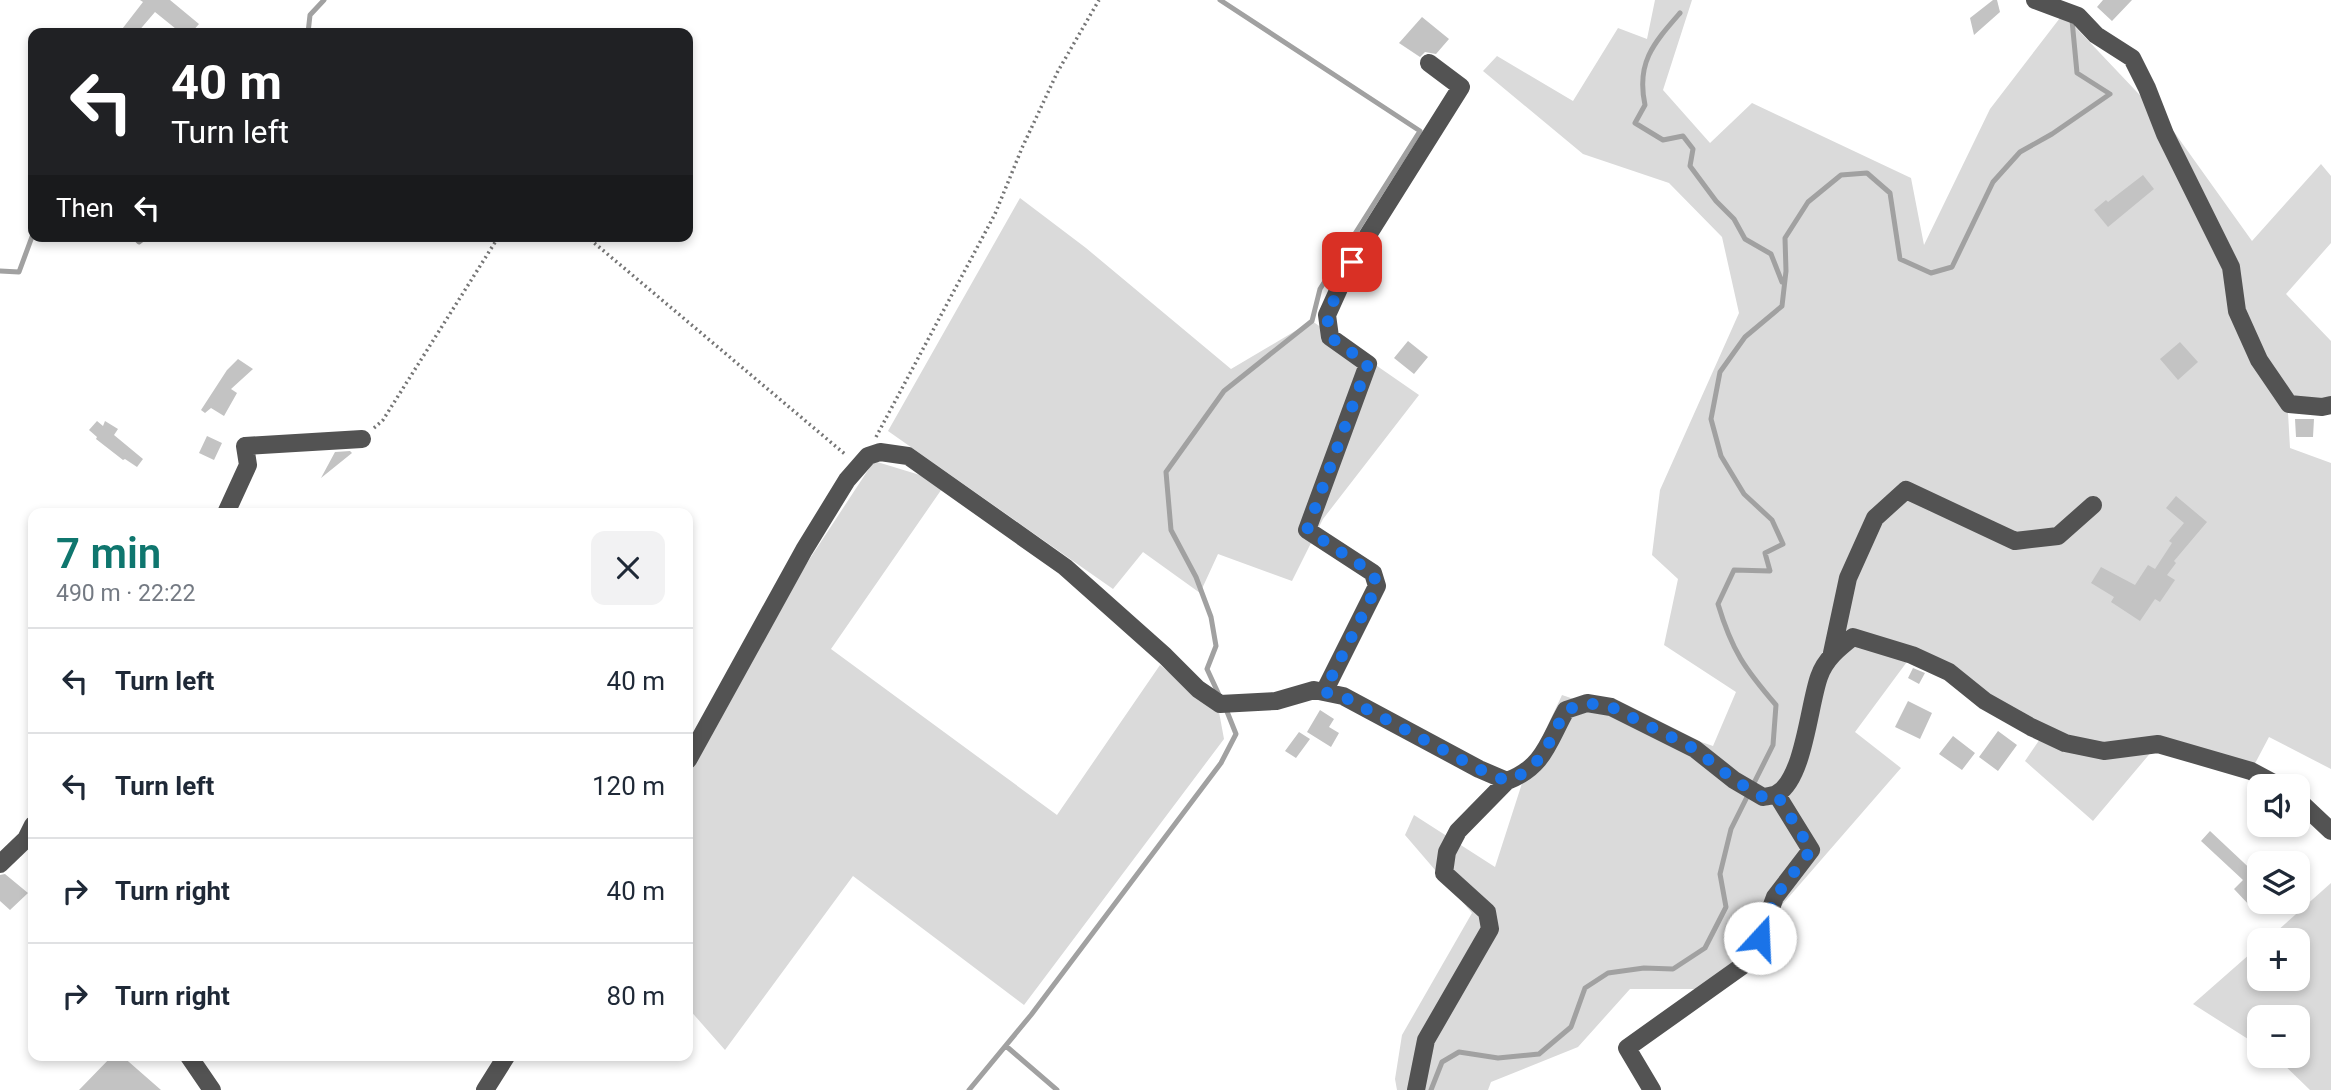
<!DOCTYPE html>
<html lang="en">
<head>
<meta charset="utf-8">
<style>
  body { margin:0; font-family:Roboto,sans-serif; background:#f2f2f3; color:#1f2937; height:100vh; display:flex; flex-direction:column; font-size:26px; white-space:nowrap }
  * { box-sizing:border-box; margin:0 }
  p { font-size:23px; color:#747a83 }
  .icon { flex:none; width:38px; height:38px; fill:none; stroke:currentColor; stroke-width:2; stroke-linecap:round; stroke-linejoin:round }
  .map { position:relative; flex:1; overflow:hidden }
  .details { position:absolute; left:28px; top:508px; width:665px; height:553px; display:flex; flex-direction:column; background:#fff; border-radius:14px; box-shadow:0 4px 10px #0003 }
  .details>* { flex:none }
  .banner { position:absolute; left:28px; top:28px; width:665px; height:214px; border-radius:14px; box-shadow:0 4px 10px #0003; background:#202124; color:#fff; overflow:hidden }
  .fabs { position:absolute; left:2247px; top:774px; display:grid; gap:14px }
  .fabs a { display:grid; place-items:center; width:63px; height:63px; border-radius:14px; background:#fff; box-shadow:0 4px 10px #0003; font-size:35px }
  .pin { position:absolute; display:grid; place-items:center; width:60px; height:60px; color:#fff; margin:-30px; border-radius:14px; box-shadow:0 4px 10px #0006 }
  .me { position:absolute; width:77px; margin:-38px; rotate:20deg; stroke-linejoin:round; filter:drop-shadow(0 0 5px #0008) }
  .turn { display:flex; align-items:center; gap:24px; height:147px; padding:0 28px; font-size:32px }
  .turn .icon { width:91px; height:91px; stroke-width:2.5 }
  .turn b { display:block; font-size:49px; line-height:60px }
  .then { display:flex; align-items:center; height:66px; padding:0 28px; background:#0003; gap:14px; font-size:26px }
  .round { display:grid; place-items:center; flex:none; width:74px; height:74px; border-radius:14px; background:#f2f2f3 }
  .headline { display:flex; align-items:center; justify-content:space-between; height:119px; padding:0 28px }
  h1 { font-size:42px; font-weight:600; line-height:52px; color:#0f766e }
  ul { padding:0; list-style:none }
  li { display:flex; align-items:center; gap:21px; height:105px; padding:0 28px; border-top:2px solid #e0e1e3 }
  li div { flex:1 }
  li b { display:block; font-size:26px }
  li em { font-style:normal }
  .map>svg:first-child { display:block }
</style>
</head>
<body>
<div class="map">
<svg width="2331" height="1090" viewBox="0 0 2331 1090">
  <rect width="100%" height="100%" fill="#fff"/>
  <path fill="#dadada" d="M 1655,0 L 1692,0 L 1663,90 L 1710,143 L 1752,103 L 1911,178 L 1924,245 L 1990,109 L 2063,14 L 2172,129 L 2252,241 L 2321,164 L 2331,176 L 2331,243 L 2286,294 L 2331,341 L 2331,404 L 2288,413 L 2290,448 L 2331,463 L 2331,769 L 2269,737 L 2251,771 L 2158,744 L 2093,821 L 2025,761 L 2044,733 L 1912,655 L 1855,732 L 1901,768 L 1709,989 L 1630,989 L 1578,1047 L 1491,1082 L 1488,1090 L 1397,1090 L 1395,1079 L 1402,1035 L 1472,913 L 1405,835 L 1414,815 L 1495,867 L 1525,774 L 1562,695 L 1713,746 L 1736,692 L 1664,645 L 1678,579 L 1652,555 L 1660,490 L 1739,313 L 1722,237 L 1669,183 L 1583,154 L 1483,71 L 1497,56 L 1573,101 L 1618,28 L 1647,39 Z
    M 1020,198 L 1086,248 L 1231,369 L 1312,321 L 1419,395 L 1323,519 L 1292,581 L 1218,554 L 1200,593 L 1143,552 L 1113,589 L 888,431 Z
    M 874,461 L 946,483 L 831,649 L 1057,815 L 1160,665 L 1219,712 L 1224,739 L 1024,1005 L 853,876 L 725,1050 L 688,1008 L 688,744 Z
    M 2331,883 L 2331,1090 L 2310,1090 L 2274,1055 L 2298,1055 L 2298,1017 L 2259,1017 L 2259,1046 L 2193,1004 L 2259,946 L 2259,978 L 2298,978 L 2298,940 L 2267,940 Z"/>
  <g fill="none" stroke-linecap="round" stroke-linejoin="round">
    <path stroke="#a1a1a1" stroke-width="5" d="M 1680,13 C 1653,44 1636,63 1645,105 L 1635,123 L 1663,140 L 1683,136 L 1693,149 L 1690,166 L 1716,201 L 1734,219 L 1745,239 L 1771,254 L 1782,282
      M 308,33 L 310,15 L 324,0
      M 133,236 L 139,242 L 147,236
      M 0,271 L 19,272 L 33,234
      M 1220,697 L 1207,669 L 1216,646 L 1211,617 L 1196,577 L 1171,530 L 1166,472 L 1224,391 L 1312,321 L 1320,289 L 1420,131 L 1220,0
      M 1006,1046 L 1057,1090
      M 969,1090 L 1031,1015 L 1221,763 L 1236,734 L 1226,709
      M 1431,1090 L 1442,1062 L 1459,1052 L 1498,1058 L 1539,1054 L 1571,1027 L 1585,988 L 1608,973 L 1644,968 L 1673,969 L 1705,948 L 1726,907 L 1720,874 L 1731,829 L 1773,745 L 1776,705 C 1745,669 1732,651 1718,604 L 1734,570 L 1770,571 L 1765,553 L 1783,544 L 1772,520 L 1744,494 L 1721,456 L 1711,419 L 1720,372 L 1745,337 L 1782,306 L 1786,271 L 1785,238 L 1808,202 L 1841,175 L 1867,173 L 1890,193 L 1900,259 L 1931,273 L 1952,267 L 1993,182 L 2020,152 L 2052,134 L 2110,94 L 2077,73 L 2072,20"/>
  </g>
  <path fill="#c3c3c3" d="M 140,0 L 170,0 L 199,24 L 191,33 L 181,33 L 155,12 L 137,33 L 119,33 L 143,2 Z
    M 1993,0 L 1997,0 L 2000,12 L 1974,35 L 1970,18 Z
    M 2103,0 L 2132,0 L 2112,21 L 2097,7 Z
    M 1422,17 L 1449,39 L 1436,54 L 1425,52 L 1420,57 L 1399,43 Z
    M 2143,175 L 2154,189 L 2108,227 L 2094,210 L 2106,200 L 2108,202 Z
    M 1408,341 L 1428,357 L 1414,374 L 1394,358 Z
    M 2180,342 L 2198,362 L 2178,380 L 2160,359 Z
    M 238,359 L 253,369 L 231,389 L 237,393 L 224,416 L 211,408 L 205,413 L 201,410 L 227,370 Z
    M 2295,419 L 2314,419 L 2313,437 L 2296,437 Z
    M 97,421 L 103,426 L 105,421 L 118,429 L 114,435 L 143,459 L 137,467 L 125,459 L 123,460 L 96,439 L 97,437 L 89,430 Z
    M 207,436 L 222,443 L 214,460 L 199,453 Z
    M 350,451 L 352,453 L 321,478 L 335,452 Z
    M 2176,496 L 2207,522 L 2174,561 L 2176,563 L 2167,575 L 2175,580 L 2160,602 L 2155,599 L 2140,621 L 2111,602 L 2114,597 L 2091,583 L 2101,567 L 2135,585 L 2148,565 L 2155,569 L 2172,543 L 2169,541 L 2184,523 L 2166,508 Z
    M 1913,668 L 1925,673 L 1919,684 L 1908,678 Z
    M 1908,701 L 1932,713 L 1920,739 L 1895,727 Z
    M 1320,710 L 1334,719 L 1329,727 L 1339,733 L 1331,747 L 1307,732 Z
    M 1998,731 L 2017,745 L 1998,771 L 1979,757 Z
    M 1299,732 L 1310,739 L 1296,758 L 1285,751 Z
    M 1953,736 L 1975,753 L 1962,770 L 1939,754 Z
    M 2210,831 L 2259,877 L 2259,899 L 2251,907 L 2234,889 L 2243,880 L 2201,841 Z
    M 5,874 L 28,893 L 10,910 L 0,901 L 0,875 Z
    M 113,1055 L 121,1055 L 161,1090 L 79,1090 Z"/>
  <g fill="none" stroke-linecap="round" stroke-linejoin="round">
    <path stroke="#757575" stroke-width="3.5" stroke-dasharray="2 3.5" stroke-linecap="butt" d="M 586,236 L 846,455
      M 374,428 L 383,420 L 499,236
      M 876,437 L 995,214 L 1022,148 L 1058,71 L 1099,0"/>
    <path stroke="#535353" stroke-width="18" d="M 2035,0 L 2078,16 L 2096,35 L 2132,58 L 2147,88 L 2165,134 L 2231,267 L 2237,311 L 2259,360 L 2289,404 L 2322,407 L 2331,405
      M 226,513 L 248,465 L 245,446 L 362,439
      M 1832,653 L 1848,578 L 1875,518 L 1906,490 L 2015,541 L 2058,536 L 2093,505
      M 1324,692 L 1377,586 L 1373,573 L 1307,530 L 1368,364 L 1330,337 L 1327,315 L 1351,262 L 1461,87 L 1429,63
      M 688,760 L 804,550 L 847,480 L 868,456 L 880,452 L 908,456 L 1065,567 L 1165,656 L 1198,689 L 1220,704 L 1276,701 L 1314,690 L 1343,696 L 1479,769 L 1507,781 C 1544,767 1548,742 1566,710 L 1587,703 L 1611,707 L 1695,749 L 1734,780 L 1763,797 C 1768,796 1774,796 1778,793 C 1804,777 1809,705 1819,677 C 1825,659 1839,648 1853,637 L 1912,655 L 1949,672 L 1985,701 L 2031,727 L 2065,743 L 2104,751 L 2158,744 L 2251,771 L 2279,786
      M 2298,800 L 2331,831
      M 0,864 L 26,839 L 33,825
      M 188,1055 L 212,1090
      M 485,1090 L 507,1055
      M 1416,1090 L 1426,1040 L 1490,929 L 1487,912 L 1444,873 L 1447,852 L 1458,831 L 1507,781
      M 1652,1090 L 1627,1048 L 1752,959 L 1775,897 L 1811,850 L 1777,795"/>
  </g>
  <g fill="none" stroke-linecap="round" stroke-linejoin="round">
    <path stroke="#1a73e8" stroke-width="12" stroke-dasharray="0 21.6" d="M 1352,262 L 1327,315 L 1330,337 L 1368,364 L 1307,530 L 1373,573 L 1377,586 L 1324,692 L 1342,696 L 1479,769 L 1507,781 C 1544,767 1548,742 1566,710 L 1587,703 L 1611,707 L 1695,749 L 1734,780 L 1763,797 L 1777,795 L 1811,850 L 1775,897 L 1760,938"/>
  </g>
</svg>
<div class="fabs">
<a><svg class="icon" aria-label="sound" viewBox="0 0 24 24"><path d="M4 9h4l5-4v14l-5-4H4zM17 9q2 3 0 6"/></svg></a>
<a><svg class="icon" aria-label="layers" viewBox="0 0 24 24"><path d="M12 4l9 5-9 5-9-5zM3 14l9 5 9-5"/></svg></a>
<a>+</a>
<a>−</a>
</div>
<div class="pin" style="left:1352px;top:262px;background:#d93025"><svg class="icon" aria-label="arrive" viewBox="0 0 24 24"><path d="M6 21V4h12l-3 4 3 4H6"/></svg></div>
<svg class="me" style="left:1760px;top:938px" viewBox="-20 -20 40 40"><circle r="19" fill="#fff"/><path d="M0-13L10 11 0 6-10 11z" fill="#1a73e8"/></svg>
<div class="banner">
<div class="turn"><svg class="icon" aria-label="left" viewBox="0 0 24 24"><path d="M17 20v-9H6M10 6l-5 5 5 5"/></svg><div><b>40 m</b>Turn left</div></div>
<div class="then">Then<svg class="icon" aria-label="left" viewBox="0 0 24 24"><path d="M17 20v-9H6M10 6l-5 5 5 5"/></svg></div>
</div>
<section class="details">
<div class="headline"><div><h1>7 min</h1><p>490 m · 22:22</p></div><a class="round"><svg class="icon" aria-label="close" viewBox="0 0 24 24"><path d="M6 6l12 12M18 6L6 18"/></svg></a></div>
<ul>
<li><svg class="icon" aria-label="left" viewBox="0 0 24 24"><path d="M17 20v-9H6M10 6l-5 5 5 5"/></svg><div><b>Turn left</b></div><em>40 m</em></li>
<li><svg class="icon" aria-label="left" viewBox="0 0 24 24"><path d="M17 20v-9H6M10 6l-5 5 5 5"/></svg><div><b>Turn left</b></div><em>120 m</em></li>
<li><svg class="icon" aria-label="right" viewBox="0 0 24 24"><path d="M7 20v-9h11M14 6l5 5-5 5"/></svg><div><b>Turn right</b></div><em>40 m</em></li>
<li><svg class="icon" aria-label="right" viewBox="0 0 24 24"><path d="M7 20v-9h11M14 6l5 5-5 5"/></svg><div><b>Turn right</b></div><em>80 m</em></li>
</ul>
</section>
</div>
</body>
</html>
